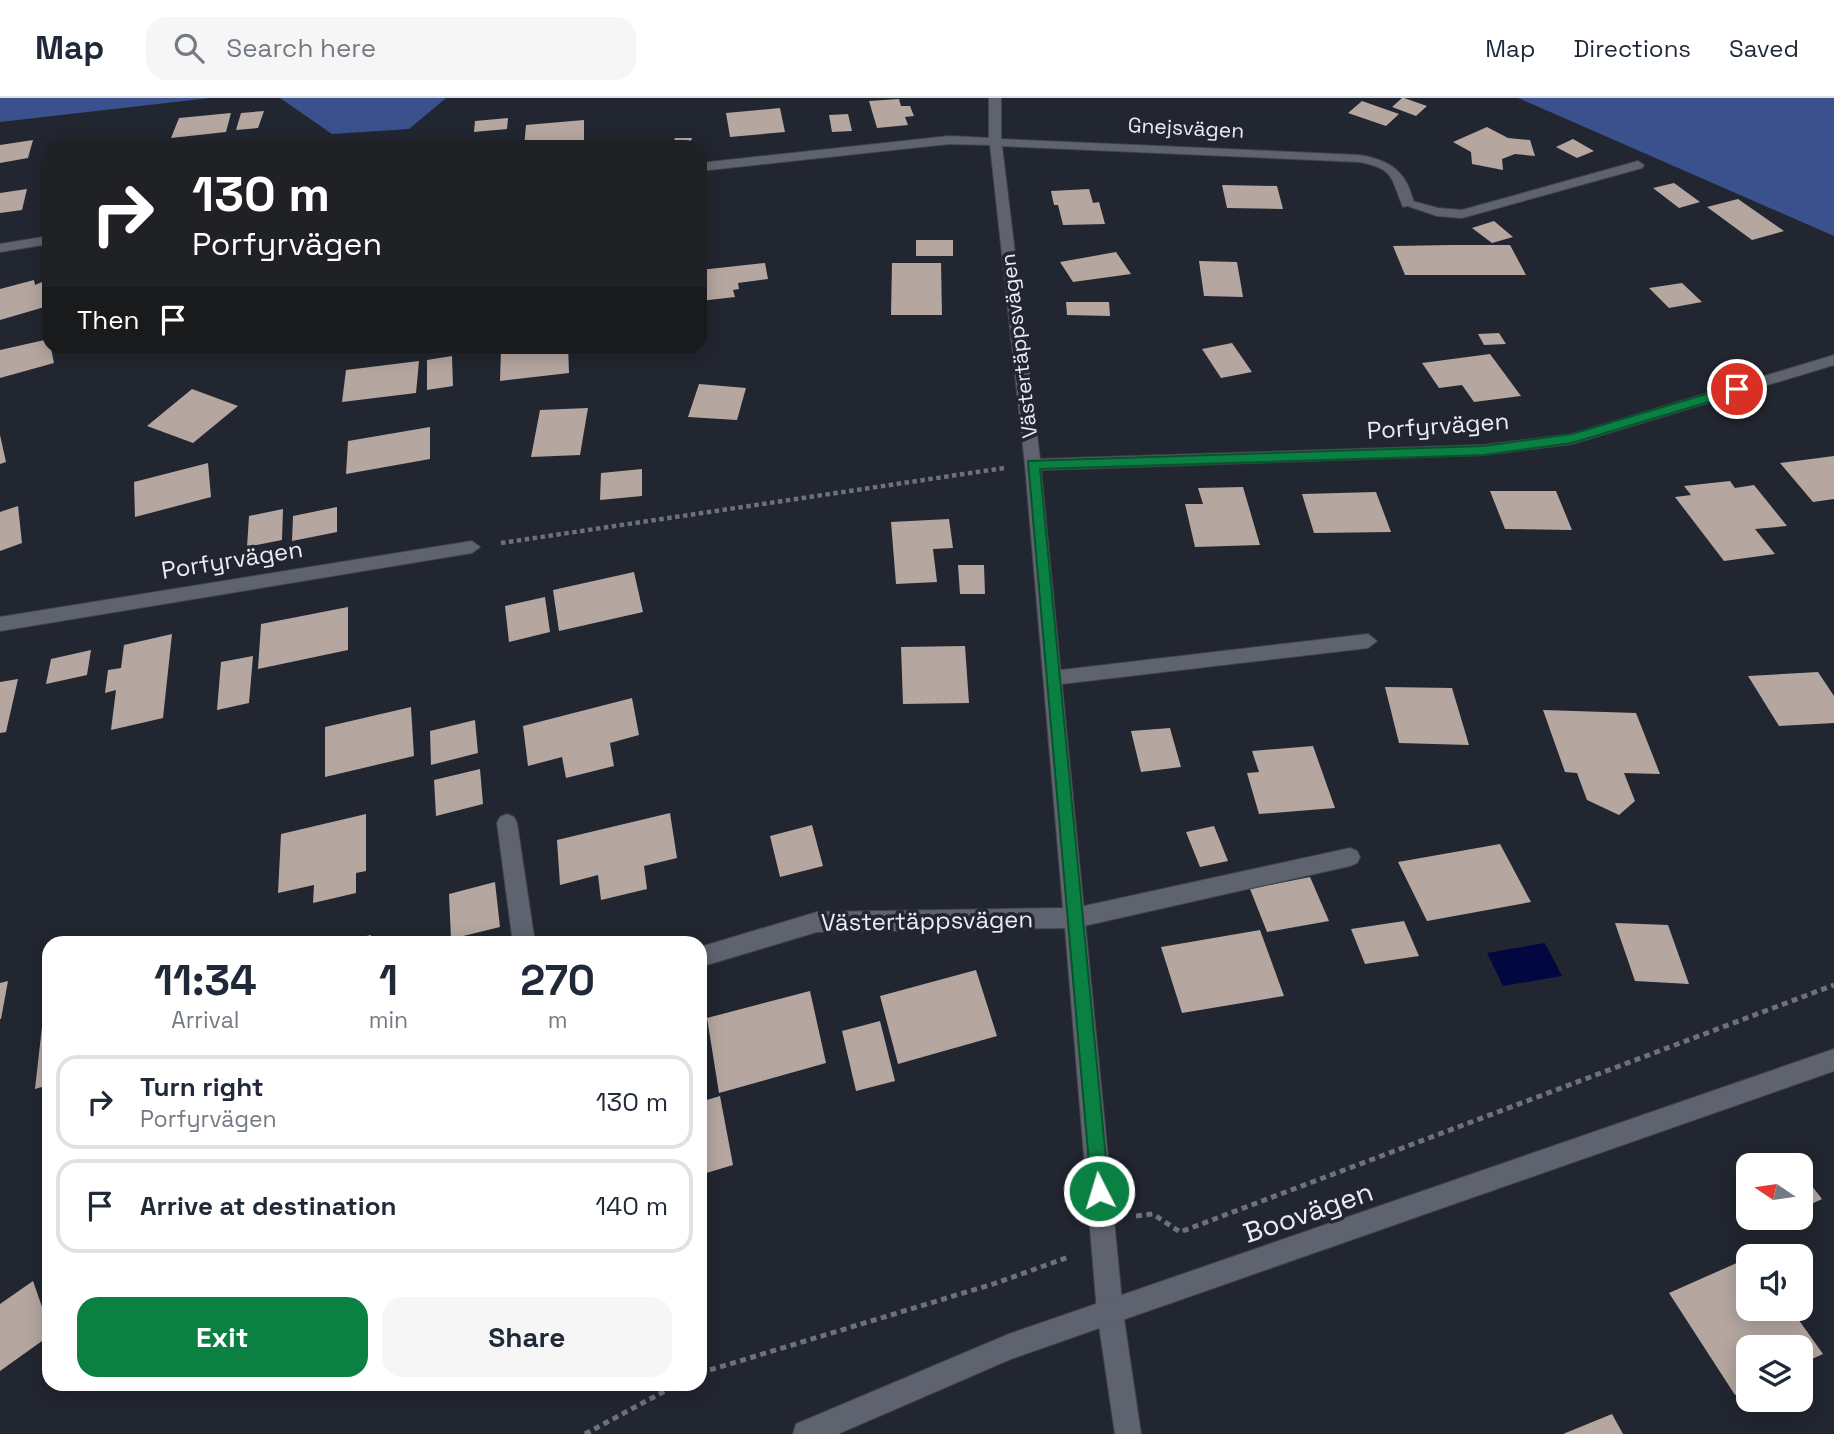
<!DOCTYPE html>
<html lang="en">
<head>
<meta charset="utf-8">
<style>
  body { margin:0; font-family:"Space Grotesk",sans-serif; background:#f6f6f7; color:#1f2937; height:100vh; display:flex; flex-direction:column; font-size:26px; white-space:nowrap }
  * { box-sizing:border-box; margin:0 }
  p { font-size:23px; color:#747a83 }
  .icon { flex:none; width:38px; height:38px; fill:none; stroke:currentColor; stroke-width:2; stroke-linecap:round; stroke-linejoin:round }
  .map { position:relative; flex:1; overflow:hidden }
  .drawer { position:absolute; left:42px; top:838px; width:665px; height:455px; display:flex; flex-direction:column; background:#fff; border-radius:21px; box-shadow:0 4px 18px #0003 }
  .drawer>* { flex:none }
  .top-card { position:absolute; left:42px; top:42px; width:665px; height:214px; border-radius:21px; box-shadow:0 4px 18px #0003; background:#202124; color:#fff; overflow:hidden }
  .needle { width:46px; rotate:283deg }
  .fabs { position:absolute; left:1736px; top:1055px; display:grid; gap:14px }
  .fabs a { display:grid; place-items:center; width:77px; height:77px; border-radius:14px; background:#fff; box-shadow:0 4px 18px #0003; font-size:35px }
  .pin { position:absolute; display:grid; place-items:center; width:60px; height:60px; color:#fff; margin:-30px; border:4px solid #fff; border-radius:50%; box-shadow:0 2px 7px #0007 }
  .me { position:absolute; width:77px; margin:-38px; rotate:355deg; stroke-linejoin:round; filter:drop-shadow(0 0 5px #0008) }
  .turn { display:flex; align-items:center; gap:24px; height:147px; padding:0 35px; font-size:32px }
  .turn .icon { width:91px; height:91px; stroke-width:2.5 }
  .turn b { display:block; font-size:49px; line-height:60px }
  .then { display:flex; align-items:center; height:66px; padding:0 35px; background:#0003; gap:14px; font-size:26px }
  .eta { display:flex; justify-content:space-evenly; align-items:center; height:119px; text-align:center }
  .eta b { font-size:42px; font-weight:700; line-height:49px }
  .primary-button { display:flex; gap:14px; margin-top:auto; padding:14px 35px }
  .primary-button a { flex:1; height:80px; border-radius:21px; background:#0b8043; color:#fff; font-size:28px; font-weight:700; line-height:80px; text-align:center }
  .primary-button a+a { background:#f6f6f7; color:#1f2937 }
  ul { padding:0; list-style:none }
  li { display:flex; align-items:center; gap:21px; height:94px; margin:0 14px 10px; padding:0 21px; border:4px solid #e0e1e3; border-radius:21px }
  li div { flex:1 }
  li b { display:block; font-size:26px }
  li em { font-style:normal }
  header { display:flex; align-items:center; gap:42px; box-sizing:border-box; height:98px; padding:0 35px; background:#fff; border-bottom:2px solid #e0e1e3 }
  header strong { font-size:33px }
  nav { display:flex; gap:38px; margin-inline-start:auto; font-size:24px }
  .search { width:490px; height:63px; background:#f6f6f7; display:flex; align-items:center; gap:18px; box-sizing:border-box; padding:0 24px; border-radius:21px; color:#747a83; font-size:26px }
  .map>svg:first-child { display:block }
</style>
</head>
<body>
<header>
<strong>Map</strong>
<div class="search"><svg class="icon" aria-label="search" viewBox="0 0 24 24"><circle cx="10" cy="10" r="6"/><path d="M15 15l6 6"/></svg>Search here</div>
<nav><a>Map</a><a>Directions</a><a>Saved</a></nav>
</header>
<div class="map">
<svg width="1834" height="1336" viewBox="0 0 1834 1336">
  <rect width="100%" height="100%" fill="#222630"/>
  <path fill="#3b518e" d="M 0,0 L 210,0 L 0,24 Z
    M 280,0 L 446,0 L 409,31 L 332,36 Z
    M 1518,0 L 1834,0 L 1834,138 Z"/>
  <path fill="#030740" d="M 1545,845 L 1562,878 L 1503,888 L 1487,855 Z"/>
  <path fill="#b5a7a0" d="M 1402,0 L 1404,0 L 1427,8 L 1416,18 L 1392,9 Z
    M 899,1 L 901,8 L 910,8 L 914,18 L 905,19 L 908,27 L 877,30 L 869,3 Z
    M 1362,3 L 1399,16 L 1386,28 L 1348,15 Z
    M 780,10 L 785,34 L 730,39 L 726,15 Z
    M 264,13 L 258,30 L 236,32 L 241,15 Z
    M 231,15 L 226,34 L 171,40 L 179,20 Z
    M 848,16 L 852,33 L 832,34 L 829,17 Z
    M 508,20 L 507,31 L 474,34 L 475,23 Z
    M 584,22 L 584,43 L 524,49 L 526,27 Z
    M 1487,29 L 1508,40 L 1530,42 L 1535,58 L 1515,56 L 1502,61 L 1503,72 L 1472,66 L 1471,54 L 1453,44 Z
    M 675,40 L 692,40 L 689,49 L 671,49 Z
    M 1573,41 L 1594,53 L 1577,60 L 1556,49 Z
    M 33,42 L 28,60 L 0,65 L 0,47 Z
    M 1674,85 L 1700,104 L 1679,110 L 1653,90 Z
    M 1222,87 L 1277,88 L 1283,111 L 1227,110 Z
    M 27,91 L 22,112 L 0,115 L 0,95 Z
    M 1089,91 L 1093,105 L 1099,104 L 1105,126 L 1063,127 L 1058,107 L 1054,107 L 1051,93 Z
    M 1738,101 L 1784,133 L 1752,142 L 1707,109 Z
    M 1494,123 L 1513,139 L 1492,145 L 1472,130 Z
    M 916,142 L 953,142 L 953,158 L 916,158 Z
    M 1452,147 L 1510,147 L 1526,177 L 1405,177 L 1393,148 Z
    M 1116,154 L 1131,176 L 1073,184 L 1060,164 Z
    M 1199,163 L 1237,164 L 1243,199 L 1204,198 Z
    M 765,165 L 768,181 L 738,185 L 739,191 L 733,192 L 735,199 L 700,203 L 700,172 Z
    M 892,165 L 941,165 L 942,217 L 891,217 Z
    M 34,182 L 35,187 L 42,184 L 48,208 L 0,222 L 0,191 Z
    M 1682,185 L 1702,204 L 1669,210 L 1649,190 Z
    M 1066,204 L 1109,204 L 1110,218 L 1067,217 Z
    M 1499,235 L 1506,246 L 1484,247 L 1478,236 Z
    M 49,241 L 54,265 L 0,280 L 0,252 Z
    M 1232,245 L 1252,274 L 1221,280 L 1202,251 Z
    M 521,248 L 568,248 L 569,275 L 500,283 L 501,251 Z
    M 1490,256 L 1521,298 L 1474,304 L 1462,287 L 1439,290 L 1422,265 Z
    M 452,258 L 453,288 L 427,292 L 427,262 Z
    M 419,263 L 416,295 L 342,304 L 346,272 Z
    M 699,286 L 746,290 L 737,322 L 688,319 Z
    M 192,291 L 238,308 L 193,345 L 147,328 Z
    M 588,310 L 580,357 L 531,359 L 540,312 Z
    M 430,329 L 430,361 L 346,376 L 348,343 Z
    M 0,337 L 6,364 L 0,366 Z
    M 1834,358 L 1834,401 L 1813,404 L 1780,365 Z
    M 208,365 L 211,399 L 135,419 L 134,384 Z
    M 642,371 L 642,398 L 600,402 L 601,375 Z
    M 1730,383 L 1735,390 L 1754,387 L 1787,428 L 1755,431 L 1775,456 L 1724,463 L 1675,399 L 1691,397 L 1684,388 Z
    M 1243,389 L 1260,447 L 1195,449 L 1185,406 L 1203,406 L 1198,390 Z
    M 1490,393 L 1556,393 L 1572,432 L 1505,431 Z
    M 1376,394 L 1391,434 L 1314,435 L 1302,396 Z
    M 18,408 L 22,445 L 0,453 L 0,414 Z
    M 337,409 L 337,434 L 292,443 L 293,418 Z
    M 283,411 L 282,442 L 247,449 L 249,418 Z
    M 949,421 L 953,450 L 933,451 L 937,484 L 896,486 L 891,424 Z
    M 958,467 L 984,467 L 985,496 L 960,496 Z
    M 634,474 L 643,514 L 559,533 L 553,492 Z
    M 545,499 L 550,534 L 509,544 L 505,508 Z
    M 348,509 L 348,552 L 258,571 L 261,526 Z
    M 172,536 L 163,620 L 111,632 L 116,592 L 105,595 L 108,572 L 121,570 L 124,547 Z
    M 965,548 L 969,605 L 903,606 L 901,549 Z
    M 91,552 L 87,577 L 46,586 L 51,561 Z
    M 253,558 L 249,605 L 217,612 L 221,564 Z
    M 1818,574 L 1834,598 L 1834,625 L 1779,628 L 1748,578 Z
    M 18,581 L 6,634 L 0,635 L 0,584 Z
    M 1385,589 L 1452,590 L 1469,647 L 1399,645 Z
    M 632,600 L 639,637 L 610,645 L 614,668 L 566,680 L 562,659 L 528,668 L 523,628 Z
    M 411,609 L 414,658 L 325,679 L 325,629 Z
    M 1543,612 L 1636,615 L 1660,676 L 1624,675 L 1635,703 L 1619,717 L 1587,702 L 1577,675 L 1565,674 Z
    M 475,622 L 478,655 L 431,667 L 430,633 Z
    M 1170,630 L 1181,669 L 1141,674 L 1131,633 Z
    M 1313,648 L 1335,710 L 1259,716 L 1247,675 L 1259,674 L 1252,653 Z
    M 480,671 L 483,706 L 436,718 L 434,682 Z
    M 670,715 L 677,760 L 644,768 L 647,791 L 601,802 L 598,777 L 560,787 L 557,742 Z
    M 366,716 L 366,773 L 356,775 L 356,795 L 313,805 L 314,787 L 278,795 L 281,736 Z
    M 812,727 L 823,768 L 780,779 L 770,738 Z
    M 1214,728 L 1228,763 L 1200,769 L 1186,734 Z
    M 1500,746 L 1531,804 L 1427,823 L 1398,764 Z
    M 1310,779 L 1329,823 L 1267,834 L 1250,791 Z
    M 495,784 L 500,829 L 451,841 L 449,796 Z
    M 1404,823 L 1419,858 L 1365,866 L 1351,831 Z
    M 1615,825 L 1668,827 L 1689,886 L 1635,883 Z
    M 1260,832 L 1284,898 L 1182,915 L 1161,849 Z
    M 371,837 L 371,845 L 341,845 L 340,844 Z
    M 976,872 L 997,938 L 898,966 L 880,898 Z
    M 8,883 L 1,921 L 0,921 L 0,885 Z
    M 47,884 L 49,987 L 35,991 Z
    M 810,893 L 826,965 L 719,995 L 707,920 Z
    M 880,923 L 895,983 L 856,993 L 842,933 Z
    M 720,998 L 733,1067 L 700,1077 L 700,1004 Z
    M 1801,1074 L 1822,1101 L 1801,1111 Z
    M 1748,1160 L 1748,1211 L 1791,1211 L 1823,1256 L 1801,1266 L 1801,1250 L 1748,1250 L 1748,1291 L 1735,1297 L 1669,1195 Z
    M 33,1183 L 49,1229 L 49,1238 L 0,1273 L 0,1206 Z
    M 1612,1316 L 1623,1336 L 1563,1336 Z"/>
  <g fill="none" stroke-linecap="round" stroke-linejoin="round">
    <defs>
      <path id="service" d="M 1638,63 L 1644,67 L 1642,70 L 1462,120 L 1437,118 L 1402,106 L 1408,102 L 1438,110 L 1462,112 Z
        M 1368,536 L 1377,543 L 1368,550 L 1053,587 L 1044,580 L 1053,573 Z
        M 1350,750 L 1357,753 L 1360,759 L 1357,765 L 1350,768 L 1075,830 L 1068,827 L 1064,820 L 1068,813 L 1075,810 Z"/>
      <path id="minor" d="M 989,0 L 1001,0 L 1001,41 L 1359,57 C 1391,62 1407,74 1414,106 L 1403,109 C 1391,81 1395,70 1359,64 L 1002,48 L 1040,361 L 1484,347 L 1572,336 L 1834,257 L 1834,267 L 1572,346 L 1484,357 L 1041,372 L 1123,1214 L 1141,1336 L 1115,1336 L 1097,1214 L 1065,830 L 817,834 L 700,869 L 700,849 L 817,814 L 1063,810 L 1025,367 L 990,47 L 949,46 L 700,73 L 700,65 L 949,38 L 989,40 Z
        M 49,138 L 49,146 L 0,154 L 0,146 Z
        M 472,443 L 480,449 L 472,455 L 0,533 L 0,519 Z
        M 507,716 L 514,719 L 517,725 L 535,845 L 513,845 L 497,725 L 500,719 Z"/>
      <path id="tertiary" d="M 1834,951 L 1834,973 L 1011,1261 L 838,1336 L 793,1336 L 796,1326 L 1009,1236 Z"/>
    </defs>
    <use href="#service" stroke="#40444c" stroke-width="2"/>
    <use href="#minor" stroke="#40444c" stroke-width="2"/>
    <use href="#tertiary" stroke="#40444c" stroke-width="2"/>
    <path stroke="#6d7179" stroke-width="4.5" stroke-dasharray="4.5 3.5" stroke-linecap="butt" d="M 501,445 L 1004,370"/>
    <path stroke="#6d7179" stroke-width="5" stroke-dasharray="6 4.5" stroke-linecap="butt" d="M 1136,1118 L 1153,1116 L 1180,1134 L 1834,887
      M 700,1275 L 993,1186 L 1069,1159
      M 585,1336 L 678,1286"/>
    <use href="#service" fill="#5e636f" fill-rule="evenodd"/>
    <use href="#minor" fill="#5e636f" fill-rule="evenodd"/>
    <use href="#tertiary" fill="#5e636f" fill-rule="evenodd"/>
  </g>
  <path fill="#0b8043" stroke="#07532c" stroke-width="2" d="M 1737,287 L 1742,288 L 1742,294 L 1572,345 L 1484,357 L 1040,371 L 1109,1093 L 1106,1100 L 1099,1103 L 1092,1100 L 1028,363 L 1484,348 L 1572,336 Z"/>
  <g text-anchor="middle" stroke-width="7" stroke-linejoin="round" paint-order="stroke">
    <g font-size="21" fill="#e9ecf2" stroke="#222630">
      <text transform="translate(1186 30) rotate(3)" y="7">Gnejsvägen</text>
      <text transform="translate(1019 248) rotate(-97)" y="7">Västertäppsvägen</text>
    </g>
    <g font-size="24" fill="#e9ecf2" stroke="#222630">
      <text transform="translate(1438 328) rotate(-4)" y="8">Porfyrvägen</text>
      <text transform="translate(232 462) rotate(-9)" y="8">Porfyrvägen</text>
      <text transform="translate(927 823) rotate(-1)" y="8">Västertäppsvägen</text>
    </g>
    <g font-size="28" fill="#e9ecf2" stroke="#222630">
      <text transform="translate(1308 1114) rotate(-19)" y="10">Boovägen</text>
    </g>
  </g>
</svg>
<div class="fabs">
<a><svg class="needle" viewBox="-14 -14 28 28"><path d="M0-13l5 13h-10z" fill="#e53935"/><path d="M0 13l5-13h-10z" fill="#747a83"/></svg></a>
<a><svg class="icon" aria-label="sound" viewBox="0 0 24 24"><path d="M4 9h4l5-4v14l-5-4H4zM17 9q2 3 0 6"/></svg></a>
<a><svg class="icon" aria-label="layers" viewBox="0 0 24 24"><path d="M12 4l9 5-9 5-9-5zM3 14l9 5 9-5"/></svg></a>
</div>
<div class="pin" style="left:1737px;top:291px;background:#d93025"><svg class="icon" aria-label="arrive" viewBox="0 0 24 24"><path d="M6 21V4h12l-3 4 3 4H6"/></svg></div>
<svg class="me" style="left:1099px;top:1093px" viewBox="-20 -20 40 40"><circle r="17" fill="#0b8043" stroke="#fff" stroke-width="3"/><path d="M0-11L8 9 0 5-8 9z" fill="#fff"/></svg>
<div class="top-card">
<div class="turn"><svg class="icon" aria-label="right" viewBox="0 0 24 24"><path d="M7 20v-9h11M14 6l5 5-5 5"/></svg><div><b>130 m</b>Porfyrvägen</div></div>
<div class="then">Then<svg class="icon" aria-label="arrive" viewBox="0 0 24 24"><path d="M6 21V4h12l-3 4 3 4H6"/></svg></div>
</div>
<section class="drawer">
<div class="eta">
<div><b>11:34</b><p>Arrival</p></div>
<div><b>1</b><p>min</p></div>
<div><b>270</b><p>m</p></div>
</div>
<ul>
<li><svg class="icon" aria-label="right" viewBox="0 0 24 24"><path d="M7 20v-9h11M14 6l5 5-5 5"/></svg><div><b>Turn right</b><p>Porfyrvägen</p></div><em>130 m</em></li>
<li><svg class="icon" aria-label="arrive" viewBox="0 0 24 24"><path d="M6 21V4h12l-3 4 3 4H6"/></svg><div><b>Arrive at destination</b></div><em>140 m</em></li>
</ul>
<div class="primary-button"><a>Exit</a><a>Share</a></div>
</section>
</div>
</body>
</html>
